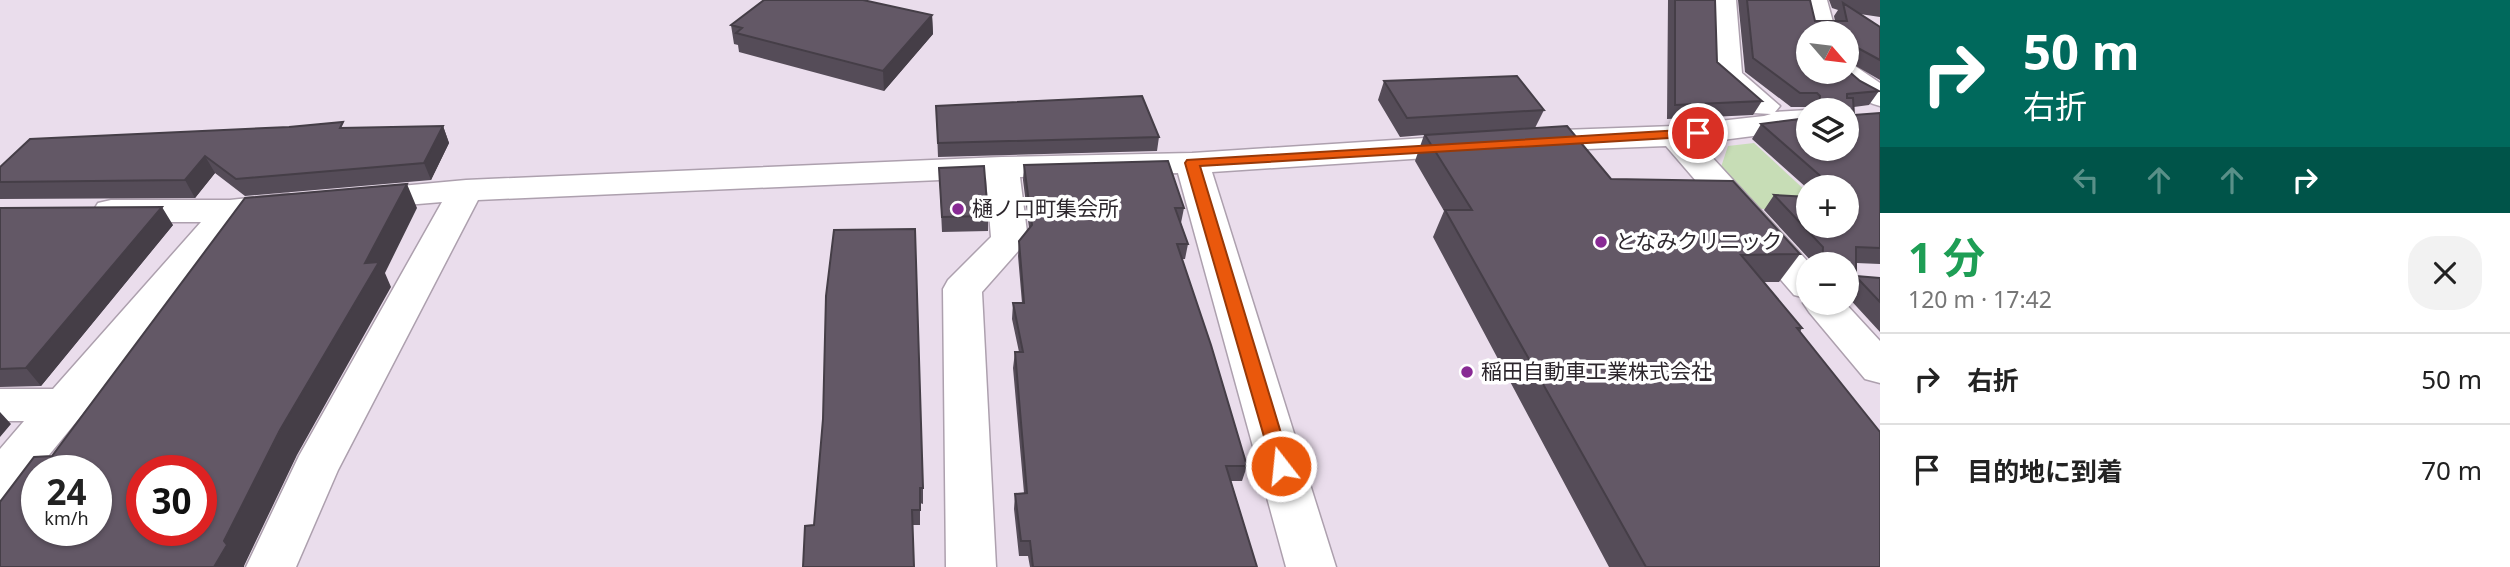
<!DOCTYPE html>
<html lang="ja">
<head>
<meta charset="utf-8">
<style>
  body { margin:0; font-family:"Noto Sans","Noto Sans JP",sans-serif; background:#f2f2f2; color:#222; height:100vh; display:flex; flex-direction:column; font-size:26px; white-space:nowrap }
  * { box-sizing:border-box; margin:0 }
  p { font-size:23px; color:#767676 }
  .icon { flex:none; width:38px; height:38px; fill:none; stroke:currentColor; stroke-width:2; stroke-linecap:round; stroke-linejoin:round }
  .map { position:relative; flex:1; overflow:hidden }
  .panel { display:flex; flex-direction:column; background:#fff; width:630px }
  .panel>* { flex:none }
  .hud { background:#00695c; color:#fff; overflow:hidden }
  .needle { width:46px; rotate:118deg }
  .buttons { position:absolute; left:1796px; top:21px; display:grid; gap:14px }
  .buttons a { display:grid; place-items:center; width:63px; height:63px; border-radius:50%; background:#fff; box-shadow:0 2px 5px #0004; font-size:35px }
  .speed { position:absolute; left:21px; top:455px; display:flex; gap:14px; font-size:35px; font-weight:700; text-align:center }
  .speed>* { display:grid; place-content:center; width:91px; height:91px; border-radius:50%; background:#fff; box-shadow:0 2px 5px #0004; line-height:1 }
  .speed small { font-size:18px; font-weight:400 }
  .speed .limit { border:10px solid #d22; background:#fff; color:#111 }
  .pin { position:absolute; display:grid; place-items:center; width:60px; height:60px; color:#fff; margin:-30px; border:4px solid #fff; border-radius:50%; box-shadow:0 2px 7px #0007 }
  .me { position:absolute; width:77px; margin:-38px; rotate:344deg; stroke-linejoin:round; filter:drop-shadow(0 0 5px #0008) }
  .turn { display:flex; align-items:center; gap:24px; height:147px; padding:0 28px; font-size:32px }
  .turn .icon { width:91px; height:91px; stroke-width:2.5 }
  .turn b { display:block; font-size:49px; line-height:60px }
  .lanes { display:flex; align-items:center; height:66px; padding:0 28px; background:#0003; justify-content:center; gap:35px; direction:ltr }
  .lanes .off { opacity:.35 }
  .round { display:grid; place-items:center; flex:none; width:74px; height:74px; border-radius:28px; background:#f2f2f2 }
  .summary { display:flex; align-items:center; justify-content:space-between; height:119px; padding:0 28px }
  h1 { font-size:42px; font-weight:700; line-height:52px; color:#1e9e55 }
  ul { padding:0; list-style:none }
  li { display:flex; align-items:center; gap:21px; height:91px; padding:0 28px; border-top:2px solid #e0e0e0 }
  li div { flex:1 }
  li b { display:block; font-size:26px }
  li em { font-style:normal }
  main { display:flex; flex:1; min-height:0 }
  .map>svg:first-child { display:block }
</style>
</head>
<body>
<main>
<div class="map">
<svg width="1880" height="567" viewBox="0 0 1880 567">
  <rect width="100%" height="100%" fill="#eaddec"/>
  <path fill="#c7ddb6" d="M 1754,143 L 1808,193 L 1808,208 L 1760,209 L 1721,167 L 1728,146 Z"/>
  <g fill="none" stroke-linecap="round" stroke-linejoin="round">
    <defs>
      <path id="street" d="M 1710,0 L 1736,0 L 1742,73 L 1780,106 L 1775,112 L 1808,110 L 1811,110 L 1808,110 L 1808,129 L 1699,143 L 1810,264 L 1808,264 L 1808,303 L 1845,303 L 1880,341 L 1880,383 L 1865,379 L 1809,312 L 1803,303 L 1806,298 L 1794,295 L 1666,146 L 1534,151 L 1212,172 L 1336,567 L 1286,567 L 1178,173 L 1020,177 L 1028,240 L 982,292 L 996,567 L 946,567 L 943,289 L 948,280 L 991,237 L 986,178 L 478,200 L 338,470 L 296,567 L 246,567 L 299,456 L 442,202 L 358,209 L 346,205 L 341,198 L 346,191 L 466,180 L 1002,157 L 1192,153 L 1534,131 L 1675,126 L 1764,116 L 1771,114 L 1753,113 L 1712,76 Z
        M 1801,0 L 1827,0 L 1836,33 L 1808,33 Z
        M 1846,63 L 1855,66 L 1880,83 L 1880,106 C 1863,102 1839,86 1830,72 L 1846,72 Z
        M 288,194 L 300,197 L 306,205 L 300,213 L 241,221 L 17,494 L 0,500 L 0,449 L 24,421 L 0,421 L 0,389 L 53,389 L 201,222 L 111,222 L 98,219 L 93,211 L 98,203 L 111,200 L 230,200 Z"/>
    </defs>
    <use href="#street" stroke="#ada0ae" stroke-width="3"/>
    <use href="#street" fill="#fff" fill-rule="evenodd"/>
  </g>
  <path fill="#554c58" d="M 1668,0 L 1715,0 L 1717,62 L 1762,101 L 1753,115 L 1667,119 Z
    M 1738,0 L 1810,0 L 1815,21 L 1835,21 L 1834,16 L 1838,10 L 1832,8 L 1829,0 L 1880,0 L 1880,17 L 1860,14 L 1880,27 L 1880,80 L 1849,62 L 1846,65 L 1846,33 L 1808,72 L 1860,81 L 1879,91 L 1869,105 L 1854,107 L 1854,115 L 1880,113 L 1880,264 L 1856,263 L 1856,276 L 1880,278 L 1880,332 L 1846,295 L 1846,264 L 1812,264 L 1812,262 L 1764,210 L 1774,195 L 1846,226 L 1846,187 L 1808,187 L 1808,189 L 1752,139 L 1761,124 L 1808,149 L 1846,110 L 1811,110 L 1808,107 L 1791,107 L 1745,72 Z
    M 932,15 L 933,34 L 884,91 L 739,52 L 738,45 L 734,44 L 731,25 Z
    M 1384,81 L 1544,110 L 1535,128 L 1611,179 L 1800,254 L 1779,282 L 1764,282 L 1802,328 L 1800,332 L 1880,567 L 1609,567 L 1433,237 L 1444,211 L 1415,161 L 1424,135 L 1400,137 L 1378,100 Z
    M 936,106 L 1159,137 L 1157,151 L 938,157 Z
    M 443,126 L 449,143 L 431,180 L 245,196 L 215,173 L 195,198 L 0,199 L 0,167 L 346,128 Z
    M 1024,165 L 1184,208 L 1181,223 L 1188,244 L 1185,259 L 1182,259 L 1247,466 L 1242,481 L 1231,481 L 1257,567 L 1030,567 L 1028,556 L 1019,556 L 1014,509 L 1015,494 L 1024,493 L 1013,368 L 1015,352 L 1019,352 L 1012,319 L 1013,303 L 1022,303 L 1018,256 L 1019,241 L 1029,228 L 1023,180 Z
    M 939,168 L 988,216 L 988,231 L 942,232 Z
    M 0,208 L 173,225 L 41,386 L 0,387 Z
    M 823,419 L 923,488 L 923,504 L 920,503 L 920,525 L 814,525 Z"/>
  <path fill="#453e47" d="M 932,15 L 933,34 L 884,91 L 883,71 Z
    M 443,126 L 449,143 L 431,180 L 424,163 Z
    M 205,156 L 215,173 L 195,198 L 185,180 Z
    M 407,184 L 417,208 L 385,273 L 391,287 L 297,455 L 244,566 L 244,567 L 214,567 L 224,541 L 365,263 Z
    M 162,207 L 173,225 L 41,386 L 26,368 Z
    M 0,412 L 11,424 L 0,437 Z"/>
  <path fill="#635866" stroke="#453e47" stroke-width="2" fill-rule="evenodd" d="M 764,0 L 863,0 L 932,15 L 883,71 L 736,33 L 742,28 L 731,25 Z
    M 1675,0 L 1715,0 L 1717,62 L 1762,101 L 1675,105 Z
    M 1747,0 L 1810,0 L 1815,21 L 1847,21 L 1843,3 L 1880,27 L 1880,60 L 1856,47 L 1853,49 L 1853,55 L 1846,56 L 1846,33 L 1808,33 L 1808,72 L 1846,72 L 1846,69 L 1860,81 L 1879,91 L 1847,94 L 1847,98 L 1853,98 L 1854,115 L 1880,113 L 1880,248 L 1856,247 L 1856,276 L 1880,278 L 1880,302 L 1846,266 L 1846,264 L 1822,264 L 1823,247 L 1774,195 L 1808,197 L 1808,226 L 1846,226 L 1846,187 L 1833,187 L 1761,124 L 1808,118 L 1808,149 L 1846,149 L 1846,110 L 1819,110 L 1820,96 L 1817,93 L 1800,93 L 1753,58 Z
    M 1517,76 L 1544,110 L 1407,118 L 1384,81 Z
    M 1142,96 L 1159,137 L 938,143 L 936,106 Z
    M 343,122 L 340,128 L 443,126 L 424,163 L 236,179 L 205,156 L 185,180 L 0,182 L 0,167 L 30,139 L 289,127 Z
    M 1567,126 L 1611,179 L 1733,181 L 1800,254 L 1741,255 L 1802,328 L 1797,328 L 1880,432 L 1880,567 L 1646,567 L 1445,210 L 1472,210 L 1425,135 Z
    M 1168,161 L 1184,208 L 1175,208 L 1188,244 L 1177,244 L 1211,345 L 1247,466 L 1226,466 L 1257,567 L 1033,567 L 1030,541 L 1021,541 L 1015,494 L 1027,493 L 1015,352 L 1023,352 L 1013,303 L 1024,303 L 1019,241 L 1032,225 L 1024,165 Z
    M 984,166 L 988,216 L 942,217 L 939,168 Z
    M 407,184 L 365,263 L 379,262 L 280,430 L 224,541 L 227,545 L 214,567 L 0,567 L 0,502 L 34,457 L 52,456 L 245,198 ZM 37,471 L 96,471 L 96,530 L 37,530 ZM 142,471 L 201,471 L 201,530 L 142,530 Z
    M 162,207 L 26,368 L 0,369 L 0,208 Z
    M 915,229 L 923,488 L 920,488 L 920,510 L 912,510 L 914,567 L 803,567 L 805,526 L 814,525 L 823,419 L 826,296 L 834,230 Z"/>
  <path fill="#ea580c" stroke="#983908" stroke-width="2" d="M 1698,129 L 1705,133 L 1703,136 L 1200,166 L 1291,466 L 1288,471 L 1281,474 L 1274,471 L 1185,163 L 1187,160 Z"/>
  <g fill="#882a94" stroke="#fff" stroke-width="2.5">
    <circle cx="958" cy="209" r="7"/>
    <circle cx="1601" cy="242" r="7"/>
    <circle cx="1467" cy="372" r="7"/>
  </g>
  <g text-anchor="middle" stroke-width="7" stroke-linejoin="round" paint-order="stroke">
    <g font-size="21" fill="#2c262c" stroke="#fff" text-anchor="start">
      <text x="972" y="216">樋ノ口町集会所</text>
      <text x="1615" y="249">となみクリニック</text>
      <text x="1481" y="379">稲田自動車工業株式会社</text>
    </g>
  </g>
</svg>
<div class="buttons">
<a><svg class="needle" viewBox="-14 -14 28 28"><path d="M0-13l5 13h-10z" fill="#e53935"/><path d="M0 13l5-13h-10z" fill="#767676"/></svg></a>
<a><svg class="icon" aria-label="layers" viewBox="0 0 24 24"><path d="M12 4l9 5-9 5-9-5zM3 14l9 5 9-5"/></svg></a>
<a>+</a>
<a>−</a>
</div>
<div class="speed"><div>24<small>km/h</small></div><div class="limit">30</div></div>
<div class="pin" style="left:1698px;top:133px;background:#d93025"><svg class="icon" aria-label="arrive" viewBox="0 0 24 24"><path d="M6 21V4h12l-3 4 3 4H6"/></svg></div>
<svg class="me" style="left:1281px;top:466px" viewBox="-20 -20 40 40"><circle r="17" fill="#ea580c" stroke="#fff" stroke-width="3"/><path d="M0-11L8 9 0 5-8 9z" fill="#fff"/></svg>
</div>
<section class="panel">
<div class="hud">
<div class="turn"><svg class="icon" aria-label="right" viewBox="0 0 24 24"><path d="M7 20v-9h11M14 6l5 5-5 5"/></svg><div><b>50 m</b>右折</div></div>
<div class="lanes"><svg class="icon off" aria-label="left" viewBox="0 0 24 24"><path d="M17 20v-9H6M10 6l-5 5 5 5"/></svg><svg class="icon off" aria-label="ahead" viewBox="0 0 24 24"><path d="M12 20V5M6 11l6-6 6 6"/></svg><svg class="icon off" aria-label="ahead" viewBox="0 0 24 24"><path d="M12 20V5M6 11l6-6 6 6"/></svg><svg class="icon" aria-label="right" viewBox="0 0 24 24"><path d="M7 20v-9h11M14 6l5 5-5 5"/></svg></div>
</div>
<div class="summary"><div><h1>1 分</h1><p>120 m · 17:42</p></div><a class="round"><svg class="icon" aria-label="close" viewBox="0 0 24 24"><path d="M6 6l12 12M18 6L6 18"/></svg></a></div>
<ul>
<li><svg class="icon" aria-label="right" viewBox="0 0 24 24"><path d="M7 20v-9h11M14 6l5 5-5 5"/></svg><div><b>右折</b></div><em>50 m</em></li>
<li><svg class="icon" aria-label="arrive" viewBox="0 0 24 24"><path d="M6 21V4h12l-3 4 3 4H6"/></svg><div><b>目的地に到着</b></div><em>70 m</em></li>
</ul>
</section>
</main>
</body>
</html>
